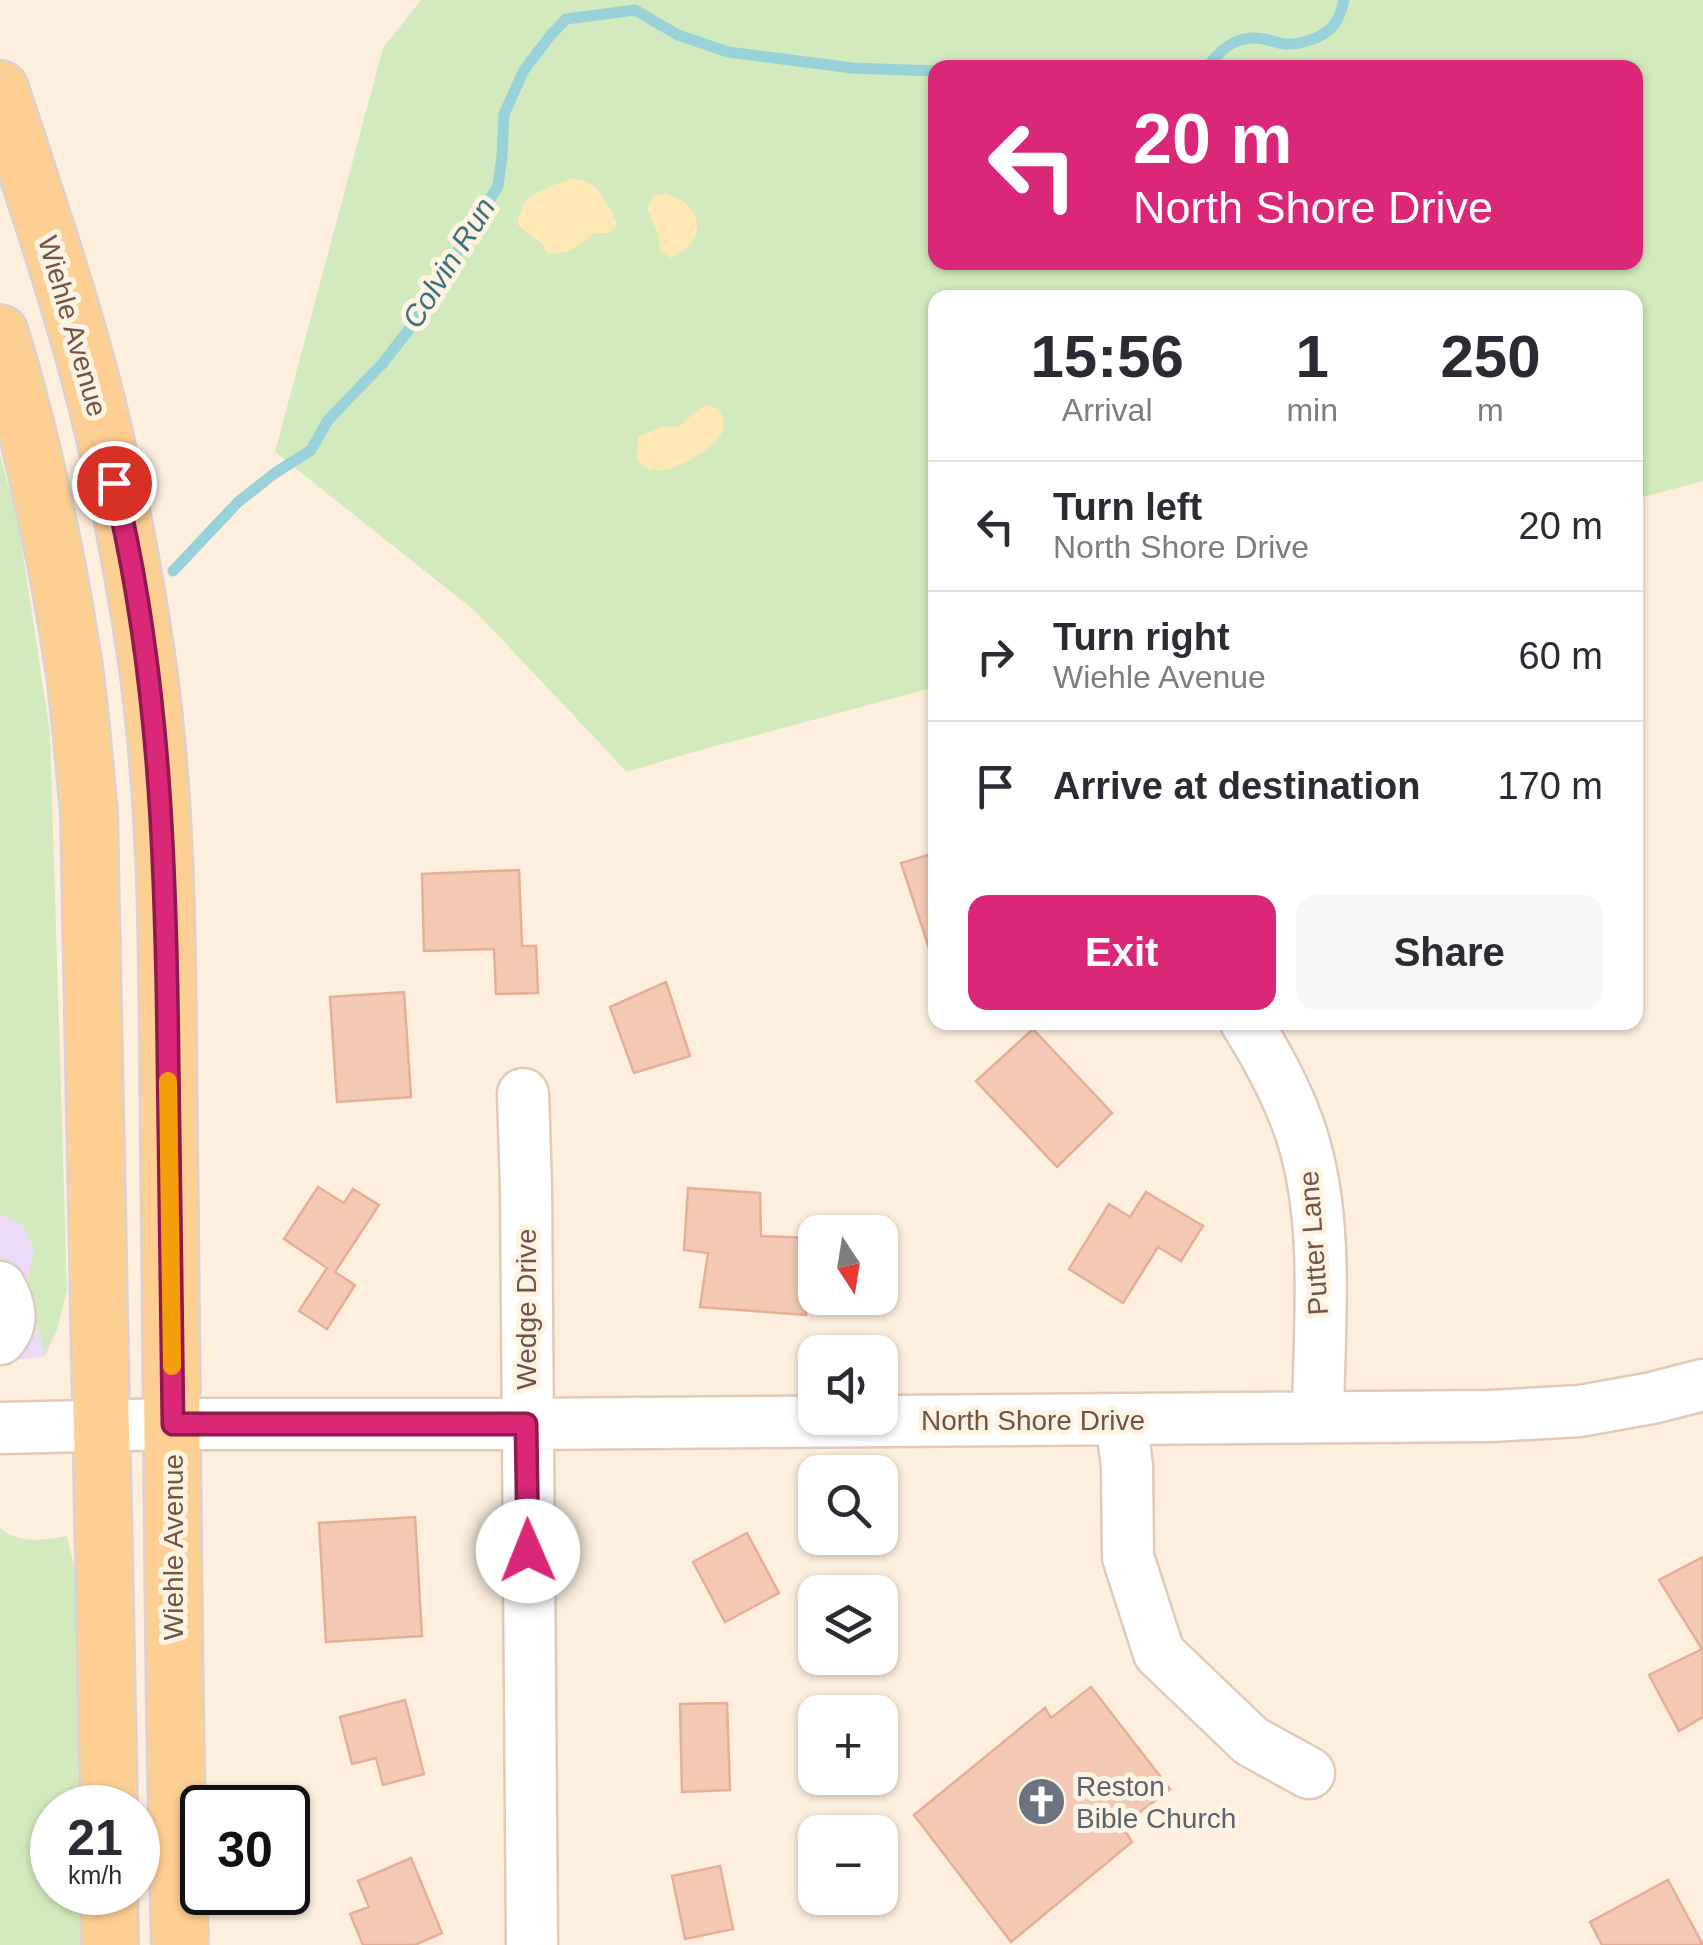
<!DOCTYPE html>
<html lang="en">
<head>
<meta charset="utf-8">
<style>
  body { margin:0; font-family:Helvetica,sans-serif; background:#f7f7f7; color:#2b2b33; height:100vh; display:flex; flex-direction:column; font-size:38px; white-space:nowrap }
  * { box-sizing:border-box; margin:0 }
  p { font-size:32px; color:#7c7c81 }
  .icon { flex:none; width:55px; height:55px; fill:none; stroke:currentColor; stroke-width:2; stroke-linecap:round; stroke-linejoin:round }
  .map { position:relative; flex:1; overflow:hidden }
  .drawer { position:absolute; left:928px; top:290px; width:715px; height:740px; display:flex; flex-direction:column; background:#fff; border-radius:20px; box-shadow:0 2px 8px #0004 }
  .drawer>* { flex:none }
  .hud { position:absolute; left:928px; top:60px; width:715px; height:210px; border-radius:20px; box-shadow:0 2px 8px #0004; background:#db2777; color:#fff; overflow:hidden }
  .needle { width:65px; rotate:168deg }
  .fabs { position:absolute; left:798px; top:1215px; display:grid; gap:20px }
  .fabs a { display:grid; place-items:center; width:100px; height:100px; border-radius:20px; background:#fff; box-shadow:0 2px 8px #0004; font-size:50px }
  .speed { position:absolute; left:30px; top:1785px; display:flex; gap:20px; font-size:50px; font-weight:700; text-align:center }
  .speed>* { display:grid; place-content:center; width:130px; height:130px; border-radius:50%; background:#fff; box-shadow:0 2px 8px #0004; line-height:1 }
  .speed small { font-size:25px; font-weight:400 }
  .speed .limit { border:5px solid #111; border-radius:15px; background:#fff; color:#111 }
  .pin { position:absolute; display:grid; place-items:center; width:85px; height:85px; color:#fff; margin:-42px; border:5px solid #fff; border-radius:50%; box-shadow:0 2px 10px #0007 }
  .me { position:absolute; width:110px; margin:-55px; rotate:359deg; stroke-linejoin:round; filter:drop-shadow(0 0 8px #0008) }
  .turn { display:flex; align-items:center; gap:35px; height:210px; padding:0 40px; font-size:45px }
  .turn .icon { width:130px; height:130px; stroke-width:2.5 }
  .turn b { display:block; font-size:70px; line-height:85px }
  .eta { display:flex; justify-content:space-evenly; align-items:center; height:170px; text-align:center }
  .eta b { font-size:60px; font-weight:700; line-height:70px }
  .action { display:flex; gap:20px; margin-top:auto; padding:20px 40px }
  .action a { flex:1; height:115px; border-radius:20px; background:#db2777; color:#fff; font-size:40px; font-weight:700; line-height:115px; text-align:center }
  .action a+a { background:#f7f7f7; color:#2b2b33 }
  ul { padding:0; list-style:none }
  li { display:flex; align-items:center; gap:30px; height:130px; padding:0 40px; border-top:2px solid #e1e1e2 }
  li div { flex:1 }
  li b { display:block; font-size:38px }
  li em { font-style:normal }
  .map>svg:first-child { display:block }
</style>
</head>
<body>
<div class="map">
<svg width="1703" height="1945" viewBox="0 0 1703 1945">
  <rect width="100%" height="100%" fill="#fdeede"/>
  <path fill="#ecdbf8" d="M 0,1214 L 23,1225 L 34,1250 L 27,1286 L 45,1356 L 0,1362 Z"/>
  <path fill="#d2eabd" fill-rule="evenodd" d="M 421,0 L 1703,0 L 1703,481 L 1635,499 L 1635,298 L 935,298 L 935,687 L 690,753 L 627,772 L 474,610 L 275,452 L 383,48 ZM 935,68 L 1635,68 L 1635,262 L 935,262 Z
    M 0,455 L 18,520 L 50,734 L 67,1289 L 58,1327 L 45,1356 L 27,1286 L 34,1250 L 23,1225 L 0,1214 Z
    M 0,1528 C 20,1545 44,1540 67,1536 L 80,1592 L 83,1807 L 52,1808 L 52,1892 L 84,1893 L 85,1945 L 0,1945 Z"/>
  <path fill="#fee9b6" d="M 572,178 C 577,180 584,180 589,183 C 603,192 613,211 617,227 L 609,233 L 595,233 C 579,246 568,256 547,253 L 542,244 L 518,225 C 519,193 546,189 572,178 Z
    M 665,193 C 667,194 680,199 681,200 C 709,219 698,249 670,258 L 660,250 L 658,236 L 647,208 L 653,196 Z
    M 709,405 L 720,410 C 721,413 725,423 724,426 C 723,446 670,476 651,470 C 647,469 640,463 637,461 L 638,437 L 662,427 L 680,426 L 698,409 Z"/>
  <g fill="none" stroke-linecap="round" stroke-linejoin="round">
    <path stroke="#98d2d8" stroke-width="11" d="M 1206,68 C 1217,55 1227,43 1244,39 C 1260,36 1270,41 1284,44 C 1297,46 1321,38 1330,29 C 1338,22 1342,10 1344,0
      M 173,571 L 238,502 L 275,473 L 311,450 L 328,420 L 382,364 L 411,327 L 498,186 L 502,156 L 504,114 L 524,70 L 550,36 L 566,19 L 635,10 L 678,35 L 728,52 L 852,68 L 935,71"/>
  </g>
  <path fill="#f3c9b5" stroke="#e6ae95" stroke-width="2.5" d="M 935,853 L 935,966 L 901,863 Z
    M 519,870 L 522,946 L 536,946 L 538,993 L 496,994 L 494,949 L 424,951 L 422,874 Z
    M 666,982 L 690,1056 L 634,1073 L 610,1007 Z
    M 404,992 L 411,1097 L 337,1102 L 330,997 Z
    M 1033,1029 L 1112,1113 L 1057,1167 L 976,1081 Z
    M 318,1187 L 344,1203 L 353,1189 L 379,1205 L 335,1272 L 355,1285 L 327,1329 L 299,1311 L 327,1268 L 284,1239 Z
    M 688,1188 L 760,1193 L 761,1236 L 809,1238 L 806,1315 L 700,1307 L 708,1253 L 684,1250 Z
    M 1146,1192 L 1203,1226 L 1181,1261 L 1158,1247 L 1123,1303 L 1069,1269 L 1109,1204 L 1130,1217 Z
    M 415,1517 L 422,1636 L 326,1642 L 319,1523 Z
    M 747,1533 L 779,1593 L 725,1622 L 693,1562 Z
    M 1703,1557 L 1703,1717 L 1679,1731 L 1649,1675 L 1702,1649 L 1659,1580 Z
    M 1091,1687 L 1170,1789 L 1122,1826 L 1132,1842 L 1011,1942 L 914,1815 L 1045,1708 L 1051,1718 Z
    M 405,1700 L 424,1774 L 383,1785 L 376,1758 L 352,1764 L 340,1717 Z
    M 727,1703 L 730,1790 L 682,1792 L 680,1704 Z
    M 411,1858 L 442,1933 L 415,1945 L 363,1945 L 350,1914 L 369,1907 L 358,1881 Z
    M 720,1866 L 733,1929 L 685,1939 L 672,1876 Z
    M 1668,1880 L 1703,1945 L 1602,1945 L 1590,1922 Z"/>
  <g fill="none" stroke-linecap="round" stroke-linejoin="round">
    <defs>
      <path id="minor" d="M 1246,1022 C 1268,1057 1288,1094 1301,1133 C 1330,1221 1319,1326 1318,1417
        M 523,1094 L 526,1186 L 532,1945
        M 0,1287 C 10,1305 15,1322 0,1339
        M 1121,1419 L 1127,1466 L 1128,1557 L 1159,1653 L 1251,1741 L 1309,1773
        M 0,1428 L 173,1424 L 526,1424 L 1491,1416 L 1580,1411 L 1652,1398 L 1703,1385"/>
      <path id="major" d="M 0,89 C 31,184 64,280 90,377 C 114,468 132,561 146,654 C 170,819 167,987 169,1153 C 173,1417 172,1681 180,1945
        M 0,333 C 33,443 57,555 74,668 C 81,716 84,764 89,812 L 109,1808
        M 109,1892 L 110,1945"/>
    </defs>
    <use href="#minor" stroke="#e0caba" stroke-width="55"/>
    <use href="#major" stroke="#dbd2cf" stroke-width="60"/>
    <use href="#minor" stroke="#fff" stroke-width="50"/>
    <use href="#major" stroke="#fecf93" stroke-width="55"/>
  </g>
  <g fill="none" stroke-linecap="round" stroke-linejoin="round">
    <defs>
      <path id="route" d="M 114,483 C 160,672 166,865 168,1058 C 170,1180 171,1302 173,1424 L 526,1424 L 528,1551"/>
    </defs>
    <use href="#route" stroke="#8e194d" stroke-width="25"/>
    <use href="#route" stroke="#db2777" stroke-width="18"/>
    <path stroke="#f59e0b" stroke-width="18" d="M 168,1081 L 172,1366"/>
  </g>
  <defs>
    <symbol id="church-disc" viewBox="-11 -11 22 22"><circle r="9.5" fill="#6b7280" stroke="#fff3e4"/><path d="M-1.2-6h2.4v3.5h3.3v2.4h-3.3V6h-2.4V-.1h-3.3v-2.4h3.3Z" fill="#fff"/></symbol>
  </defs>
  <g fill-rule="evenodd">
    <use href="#church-disc" x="1014" y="1774" width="55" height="55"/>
  </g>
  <g text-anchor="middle" stroke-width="10" stroke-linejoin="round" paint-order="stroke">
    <g font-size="28" fill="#735346" stroke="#fff3e4">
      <text transform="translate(73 326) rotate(74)" y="10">Wiehle Avenue</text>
      <text transform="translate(1313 1243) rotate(-94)" y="10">Putter Lane</text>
      <text transform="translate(526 1309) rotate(-90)" y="10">Wedge Drive</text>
      <text x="1033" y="1430">North Shore Drive</text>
      <text transform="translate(173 1547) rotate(-90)" y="10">Wiehle Avenue</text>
    </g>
    <g font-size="28" fill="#5b616d" stroke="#fff3e4" text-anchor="start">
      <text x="1076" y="1796">Reston<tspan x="1076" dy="32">Bible Church</tspan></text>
    </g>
    <g font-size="30" font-style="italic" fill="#3a7379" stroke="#fff3e4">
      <text transform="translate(449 263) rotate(-58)" y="10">Colvin Run</text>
    </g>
  </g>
</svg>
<div class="fabs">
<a><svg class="needle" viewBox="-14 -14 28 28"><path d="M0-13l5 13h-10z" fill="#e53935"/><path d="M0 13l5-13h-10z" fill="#7c7c81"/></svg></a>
<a><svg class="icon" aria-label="sound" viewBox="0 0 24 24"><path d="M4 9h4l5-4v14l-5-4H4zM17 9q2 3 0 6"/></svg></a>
<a><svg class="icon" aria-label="search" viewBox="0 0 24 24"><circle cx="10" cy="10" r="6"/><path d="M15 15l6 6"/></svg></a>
<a><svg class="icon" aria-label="layers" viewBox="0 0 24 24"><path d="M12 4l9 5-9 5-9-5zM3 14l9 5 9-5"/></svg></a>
<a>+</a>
<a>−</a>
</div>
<div class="speed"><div>21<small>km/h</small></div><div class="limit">30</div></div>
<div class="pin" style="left:114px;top:483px;background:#d93025"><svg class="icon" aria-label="arrive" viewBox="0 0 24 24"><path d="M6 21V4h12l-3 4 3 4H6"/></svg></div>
<svg class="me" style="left:528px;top:1551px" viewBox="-20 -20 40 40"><circle r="19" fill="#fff"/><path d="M0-13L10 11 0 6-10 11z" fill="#db2777"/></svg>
<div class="hud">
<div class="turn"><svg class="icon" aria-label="left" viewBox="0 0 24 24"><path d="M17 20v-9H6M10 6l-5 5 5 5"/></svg><div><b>20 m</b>North Shore Drive</div></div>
</div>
<section class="drawer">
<div class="eta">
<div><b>15:56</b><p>Arrival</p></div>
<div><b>1</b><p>min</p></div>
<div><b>250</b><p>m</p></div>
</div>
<ul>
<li><svg class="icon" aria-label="left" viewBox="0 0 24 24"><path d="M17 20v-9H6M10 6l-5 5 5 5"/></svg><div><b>Turn left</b><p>North Shore Drive</p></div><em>20 m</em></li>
<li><svg class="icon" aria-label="right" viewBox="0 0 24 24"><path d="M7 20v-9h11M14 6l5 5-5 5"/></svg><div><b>Turn right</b><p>Wiehle Avenue</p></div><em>60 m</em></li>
<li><svg class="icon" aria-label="arrive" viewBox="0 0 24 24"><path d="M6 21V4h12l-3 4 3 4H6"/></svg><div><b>Arrive at destination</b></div><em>170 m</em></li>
</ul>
<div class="action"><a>Exit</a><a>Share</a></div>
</section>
</div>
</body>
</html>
